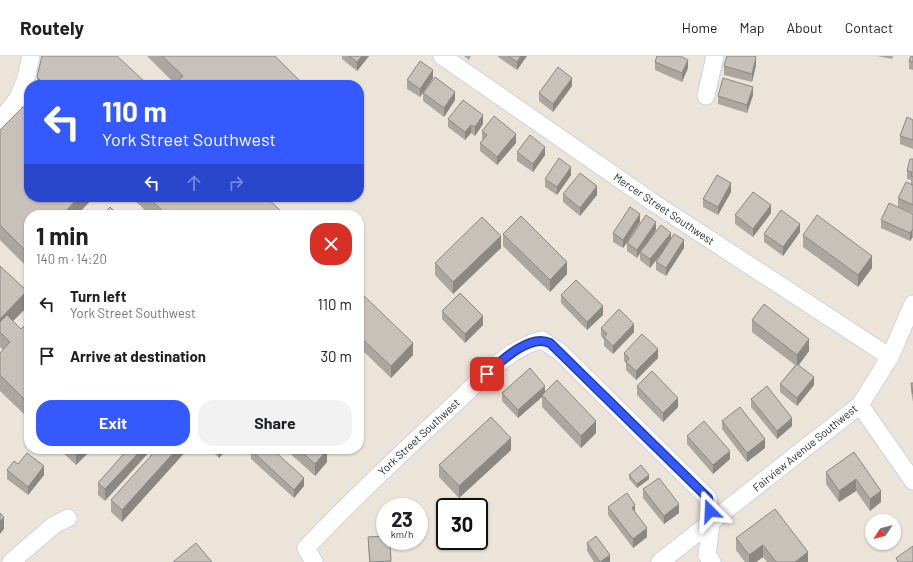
<!DOCTYPE html>
<html lang="en">
<head>
<meta charset="utf-8">
<style>
  body { margin:0; font-family:Barlow,sans-serif; background:#f2f2f2; color:#202124; height:100vh; display:flex; flex-direction:column; font-size:15px; white-space:nowrap }
  * { box-sizing:border-box; margin:0 }
  p { font-size:13px; color:#757577 }
  .icon { flex:none; width:22px; height:22px; fill:none; stroke:currentColor; stroke-width:2; stroke-linecap:round; stroke-linejoin:round }
  .map { position:relative; flex:1; overflow:hidden }
  .details { position:absolute; left:24px; top:154px; width:340px; height:244px; display:flex; flex-direction:column; background:#fff; border-radius:16px; box-shadow:0 1px 3px #0004 }
  .details>* { flex:none }
  .top-card { position:absolute; left:24px; top:24px; width:340px; height:122px; border-radius:16px; box-shadow:0 1px 3px #0004; background:#3359ff; color:#fff; overflow:hidden }
  .needle { width:26px; rotate:234deg }
  .fabs { position:absolute; left:865px; top:458px; display:grid; gap:8px }
  .fabs a { display:grid; place-items:center; width:36px; height:36px; border-radius:50%; background:#fff; box-shadow:0 1px 3px #0004; font-size:20px }
  .speed { position:absolute; left:376px; top:442px; display:flex; gap:8px; font-size:20px; font-weight:700; text-align:center }
  .speed>* { display:grid; place-content:center; width:52px; height:52px; border-radius:50%; background:#fff; box-shadow:0 1px 3px #0004; line-height:1 }
  .speed small { font-size:10px; font-weight:400 }
  .speed .limit { border:2px solid #111; border-radius:6px; background:#fff; color:#111 }
  .pin { position:absolute; display:grid; place-items:center; width:34px; height:34px; color:#fff; margin:-17px; border-radius:8px; box-shadow:0 2px 6px #0006 }
  .me { position:absolute; width:44px; margin:-22px; rotate:339deg; stroke-linejoin:round; filter:drop-shadow(0 0 3px #0008) }
  .turn { display:flex; align-items:center; gap:14px; height:84px; padding:0 12px; font-size:18px }
  .turn .icon { width:52px; height:52px; stroke-width:2.5 }
  .turn b { display:block; font-size:28px; line-height:34px }
  .lanes { display:flex; align-items:center; height:38px; padding:0 12px; background:#0003; justify-content:center; gap:20px; direction:ltr }
  .lanes .off { opacity:.35 }
  .round { display:grid; place-items:center; flex:none; width:42px; height:42px; border-radius:16px; background:#f2f2f2 }
  .summary { display:flex; align-items:center; justify-content:space-between; height:68px; padding:0 12px }
  h1 { font-size:24px; font-weight:700; line-height:30px }
  .button { display:flex; gap:8px; margin-top:auto; padding:8px 12px }
  .button a { flex:1; height:46px; border-radius:16px; background:#3359ff; color:#fff; font-size:16px; font-weight:700; line-height:46px; text-align:center }
  .button a+a { background:#f2f2f2; color:#202124 }
  ul { padding:0; list-style:none }
  li { display:flex; align-items:center; gap:12px; height:52px; padding:0 12px }
  li div { flex:1 }
  li b { display:block; font-size:15px }
  li em { font-style:normal }
  header { display:flex; align-items:center; gap:24px; box-sizing:border-box; height:56px; padding:0 20px; background:#fff; border-bottom:1px solid #e0e0e0 }
  header strong { font-size:19px }
  nav { display:flex; gap:22px; margin-inline-start:auto; font-size:14px }
  .map>svg:first-child { display:block }
</style>
</head>
<body>
<header>
<strong>Routely</strong>
<nav><a>Home</a><a>Map</a><a>About</a><a>Contact</a></nav>
</header>
<div class="map">
<svg width="913" height="506" viewBox="0 0 913 506">
  <rect width="100%" height="100%" fill="#ece4d9"/>
  <g fill="none" stroke-linecap="round" stroke-linejoin="round">
    <defs>
      <path id="street" d="M 442,0 L 654,147 L 890,301
        M 706,40 L 715,0
        M 0,65 L 18,42 L 26,22 L 31,0
        M 860,349 L 913,425
        M 11,506 L 54,469 L 68,462
        M 314,506 L 306,492 C 351,445 398,400 446,356 C 473,332 507,291 542,284 L 560,296 L 708,442 L 711,467 L 707,499 L 712,506
        M 660,506 L 860,349 L 890,301 L 913,248"/>
    </defs>
    <use href="#street" stroke="#ced2e2" stroke-width="19"/>
    <use href="#street" stroke="#fff" stroke-width="17"/>
  </g>
  <path fill="#aba69f" d="M 147,0 L 275,0 L 175,28 Z
    M 342,0 L 369,0 L 357,15 L 342,3 Z
    M 464,0 L 471,0 L 469,4 Z
    M 498,0 L 527,0 L 517,14 L 498,1 Z
    M 877,0 L 893,0 L 892,3 Z
    M 913,0 L 913,14 L 909,13 L 909,5 Z
    M 655,6 L 688,12 L 682,26 L 655,14 Z
    M 756,9 L 752,26 L 724,19 L 724,10 Z
    M 37,21 L 145,29 L 37,29 Z
    M 433,22 L 420,41 L 407,33 L 407,24 Z
    M 572,30 L 553,56 L 539,45 L 539,37 Z
    M 423,37 L 455,44 L 444,61 L 423,45 Z
    M 753,39 L 747,57 L 718,48 L 718,40 Z
    M 448,63 L 483,68 L 475,80 L 471,77 L 465,84 L 448,71 Z
    M 913,64 L 913,93 L 900,88 L 900,80 Z
    M 0,74 L 29,141 L 94,141 L 77,159 L 29,159 L 29,207 L 26,210 L 0,184 Z
    M 482,75 L 516,87 L 497,109 L 480,95 L 480,87 L 483,84 L 482,83 Z
    M 517,96 L 545,99 L 533,116 L 517,105 Z
    M 913,103 L 913,157 L 898,151 L 898,142 L 911,128 L 911,124 L 907,123 L 907,115 Z
    M 571,119 L 557,139 L 545,131 L 545,123 Z
    M 731,136 L 718,159 L 703,151 L 703,143 Z
    M 563,138 L 597,139 L 580,160 L 563,146 Z
    M 131,141 L 266,141 L 285,159 L 150,159 Z
    M 771,157 L 753,181 L 735,168 L 735,159 Z
    M 913,158 L 913,182 L 912,182 L 910,185 L 881,172 L 881,164 Z
    M 640,166 L 629,183 L 656,174 L 647,186 L 671,183 L 684,192 L 666,220 L 656,214 L 656,206 L 663,195 L 650,212 L 640,204 L 640,197 L 637,202 L 627,195 L 627,187 L 623,192 L 613,186 L 613,177 Z
    M 800,176 L 783,200 L 764,186 L 764,178 Z
    M 503,178 L 567,218 L 550,236 L 503,190 Z
    M 803,179 L 872,212 L 858,231 L 803,191 Z
    M 501,192 L 453,238 L 435,219 L 435,207 Z
    M 0,210 L 27,251 L 13,265 L 21,273 L 29,265 L 29,363 L 0,335 L 0,297 L 3,294 L 0,291 Z
    M 359,235 L 413,299 L 391,322 L 359,291 Z
    M 561,239 L 603,259 L 587,274 L 561,247 Z
    M 442,255 L 483,269 L 465,287 L 442,263 Z
    M 752,264 L 809,295 L 799,309 L 814,329 L 797,350 L 780,336 L 780,328 L 795,309 L 752,276 Z
    M 601,272 L 634,276 L 613,298 L 604,290 L 604,284 L 601,280 Z
    M 624,297 L 658,302 L 636,324 L 626,314 L 626,307 L 624,305 Z
    M 911,327 L 913,327 L 913,346 L 911,335 Z
    M 637,330 L 678,351 L 663,366 L 637,339 Z
    M 545,336 L 596,377 L 581,392 L 542,351 L 542,341 L 518,362 L 502,345 L 502,337 Z
    M 751,343 L 792,370 L 777,383 L 751,351 Z
    M 722,365 L 765,392 L 747,406 L 722,373 Z
    M 687,380 L 730,403 L 713,418 L 687,388 Z
    M 59,393 L 92,393 L 76,409 Z
    M 128,393 L 105,445 L 98,439 L 98,427 Z
    M 187,393 L 187,394 L 122,466 L 111,456 L 111,444 Z
    M 210,393 L 227,393 L 219,402 Z
    M 285,393 L 326,393 L 327,406 L 315,420 Z
    M 251,394 L 304,430 L 294,442 L 251,403 Z
    M 511,394 L 459,442 L 439,421 L 439,409 Z
    M 854,396 L 881,446 L 870,455 L 856,435 L 839,446 L 826,428 L 826,416 Z
    M 18,408 L 44,419 L 28,439 L 7,423 L 7,414 Z
    M 629,419 L 649,423 L 637,432 L 629,423 Z
    M 643,433 L 679,457 L 664,468 L 643,442 Z
    M 608,451 L 635,457 L 647,481 L 633,492 L 608,459 Z
    M 775,453 L 808,506 L 767,506 L 763,501 L 756,506 L 745,506 L 736,494 L 736,482 Z
    M 368,481 L 390,485 L 391,506 L 369,506 Z
    M 587,487 L 610,506 L 594,506 L 587,495 Z"/>
  <path fill="#8b8782" d="M 362,0 L 369,0 L 357,15 L 357,6 Z
    M 521,0 L 527,0 L 517,14 L 517,6 Z
    M 756,1 L 756,9 L 752,26 L 752,18 Z
    M 688,4 L 688,12 L 682,26 L 682,17 Z
    M 433,14 L 433,22 L 420,41 L 420,33 Z
    M 572,22 L 572,30 L 553,56 L 553,48 Z
    M 753,31 L 753,39 L 747,57 L 747,49 Z
    M 455,36 L 455,44 L 444,61 L 444,52 Z
    M 483,59 L 483,68 L 475,80 L 475,71 Z
    M 471,69 L 471,77 L 465,84 L 465,76 Z
    M 516,78 L 516,87 L 497,109 L 497,101 Z
    M 545,91 L 545,99 L 533,116 L 533,108 Z
    M 571,111 L 571,119 L 557,139 L 557,131 Z
    M 731,127 L 731,136 L 718,159 L 718,151 Z
    M 597,130 L 597,139 L 580,160 L 580,152 Z
    M 79,141 L 94,141 L 77,159 L 62,159 Z
    M 771,149 L 771,157 L 753,181 L 753,173 Z
    M 640,158 L 640,166 L 623,192 L 623,184 Z
    M 656,166 L 656,174 L 641,196 L 640,196 L 640,197 L 637,202 L 637,194 Z
    M 800,168 L 800,176 L 783,200 L 783,191 Z
    M 912,174 L 912,182 L 910,185 L 910,177 Z
    M 671,177 L 671,185 L 650,212 L 650,203 Z
    M 501,180 L 501,192 L 453,238 L 453,226 Z
    M 684,184 L 684,192 L 666,220 L 666,212 Z
    M 29,192 L 29,207 L 26,210 L 26,195 Z
    M 872,200 L 872,212 L 858,231 L 858,219 Z
    M 567,206 L 567,218 L 550,236 L 550,224 Z
    M 27,235 L 27,251 L 1,277 L 0,276 L 0,263 Z
    M 603,250 L 603,259 L 587,274 L 587,266 Z
    M 483,260 L 483,269 L 465,287 L 465,278 Z
    M 634,268 L 634,276 L 613,298 L 613,290 Z
    M 809,283 L 809,295 L 797,311 L 797,299 Z
    M 413,287 L 413,299 L 391,322 L 391,310 Z
    M 658,293 L 658,302 L 636,324 L 636,315 Z
    M 814,321 L 814,329 L 797,350 L 797,342 Z
    M 545,330 L 545,338 L 542,339 L 542,341 L 518,362 L 518,354 Z
    M 678,342 L 678,351 L 663,366 L 663,357 Z
    M 792,362 L 792,370 L 777,383 L 777,375 Z
    M 596,365 L 596,377 L 581,392 L 581,380 Z
    M 511,382 L 511,394 L 459,442 L 459,430 Z
    M 765,383 L 765,392 L 747,406 L 747,397 Z
    M 77,393 L 92,393 L 76,409 L 76,394 Z
    M 142,393 L 152,393 L 105,445 L 105,433 Z
    M 177,393 L 187,393 L 187,394 L 122,466 L 122,454 Z
    M 219,393 L 227,393 L 219,402 Z
    M 327,394 L 327,406 L 315,420 L 315,408 Z
    M 730,395 L 730,403 L 713,418 L 713,409 Z
    M 44,410 L 44,419 L 28,439 L 28,431 Z
    M 649,419 L 649,423 L 637,432 L 637,428 Z
    M 304,422 L 304,430 L 294,442 L 294,434 Z
    M 856,423 L 856,435 L 839,446 L 839,435 Z
    M 881,435 L 881,446 L 870,455 L 870,443 Z
    M 679,448 L 679,457 L 664,468 L 664,460 Z
    M 635,449 L 635,457 L 632,452 Z
    M 4,461 L 4,473 L 0,478 L 0,466 Z
    M 647,472 L 647,481 L 633,492 L 633,483 Z
    M 763,489 L 763,501 L 756,506 L 749,506 L 749,499 Z
    M 808,496 L 808,506 L 795,506 Z
    M 610,499 L 610,506 L 600,506 Z"/>
  <path fill="#c7c1b9" stroke="#8b8782" d="M 42,0 L 117,0 L 145,26 L 142,29 L 45,29 L 37,21 Z
    M 162,0 L 275,0 L 304,29 L 175,29 L 183,20 Z
    M 349,0 L 362,0 L 357,6 Z
    M 508,0 L 521,0 L 517,6 Z
    M 657,0 L 680,0 L 688,4 L 682,17 L 655,6 Z
    M 727,0 L 753,0 L 756,1 L 752,18 L 724,10 Z
    M 911,0 L 913,0 L 913,6 L 909,5 Z
    M 420,5 L 433,14 L 420,33 L 407,24 Z
    M 558,11 L 572,22 L 553,48 L 539,37 Z
    M 435,21 L 455,36 L 444,52 L 423,37 Z
    M 723,22 L 753,31 L 747,49 L 718,40 Z
    M 463,44 L 483,59 L 475,71 L 471,69 L 465,76 L 448,63 Z
    M 23,51 L 29,57 L 29,141 L 79,141 L 62,159 L 29,159 L 29,192 L 26,195 L 0,169 L 0,74 Z
    M 494,60 L 516,78 L 497,101 L 480,87 L 487,79 L 482,75 Z
    M 907,61 L 913,64 L 913,84 L 900,80 Z
    M 530,79 L 545,91 L 533,108 L 517,96 Z
    M 559,102 L 571,111 L 557,131 L 545,123 Z
    M 910,103 L 913,103 L 913,121 L 911,120 L 912,116 L 907,115 Z
    M 580,117 L 597,130 L 580,152 L 563,138 Z
    M 717,119 L 731,127 L 718,151 L 703,143 Z
    M 906,126 L 913,129 L 913,149 L 898,142 Z
    M 753,136 L 771,149 L 753,173 L 735,159 Z
    M 148,141 L 266,141 L 285,159 L 167,159 Z
    M 889,147 L 913,158 L 913,174 L 912,174 L 910,177 L 881,164 Z
    M 110,151 L 118,159 L 102,159 Z
    M 630,151 L 640,158 L 623,184 L 613,177 Z
    M 781,154 L 800,168 L 783,191 L 764,178 Z
    M 646,159 L 656,166 L 637,194 L 627,187 Z
    M 817,159 L 872,200 L 858,219 L 803,179 Z
    M 521,160 L 567,206 L 550,224 L 503,178 Z
    M 482,161 L 501,180 L 453,226 L 435,207 Z
    M 661,169 L 671,177 L 650,203 L 640,196 Z
    M 674,178 L 684,184 L 666,212 L 656,206 Z
    M 0,210 L 27,235 L 0,263 Z
    M 576,224 L 603,250 L 587,266 L 561,239 Z
    M 359,235 L 413,287 L 391,310 L 359,280 Z
    M 460,237 L 483,260 L 465,278 L 442,255 Z
    M 764,248 L 809,283 L 797,299 L 752,264 Z
    M 619,253 L 634,268 L 613,290 L 604,281 L 607,278 L 601,272 Z
    M 7,259 L 21,273 L 29,265 L 29,348 L 0,319 L 0,297 L 10,286 L 0,276 L 0,266 Z
    M 642,278 L 658,293 L 636,315 L 626,306 L 629,302 L 624,297 Z
    M 797,308 L 814,321 L 797,342 L 780,328 Z
    M 530,312 L 545,330 L 518,354 L 502,337 Z
    M 652,315 L 678,342 L 663,357 L 637,330 Z
    M 557,324 L 596,365 L 581,380 L 542,339 Z
    M 911,327 L 913,327 L 913,338 Z
    M 767,330 L 792,362 L 777,375 L 751,343 Z
    M 740,351 L 765,383 L 747,397 L 722,365 Z
    M 491,361 L 511,382 L 459,430 L 439,409 Z
    M 704,365 L 730,395 L 713,409 L 687,380 Z
    M 128,393 L 142,393 L 105,433 L 98,427 Z
    M 157,393 L 177,393 L 122,454 L 111,444 Z
    M 252,393 L 272,393 L 304,422 L 294,434 L 251,394 Z
    M 298,393 L 326,393 L 327,394 L 315,408 Z
    M 854,396 L 881,435 L 870,443 L 856,423 L 839,435 L 826,416 Z
    M 27,397 L 44,410 L 28,431 L 7,414 L 14,405 L 18,408 Z
    M 641,409 L 649,419 L 637,428 L 629,419 Z
    M 659,422 L 679,448 L 664,460 L 643,433 Z
    M 627,437 L 635,449 L 632,452 L 647,472 L 633,483 L 608,451 Z
    M 775,453 L 808,496 L 795,506 L 776,506 L 763,489 L 749,499 L 736,482 Z
    M 0,457 L 4,461 L 0,466 Z
    M 385,480 L 385,485 L 390,485 L 391,505 L 370,506 L 368,481 Z
    M 596,480 L 610,499 L 600,506 L 587,487 Z
    M 196,487 L 212,506 L 173,506 Z
    M 913,490 L 913,506 L 898,506 L 896,502 Z"/>
  <g fill="none" stroke-linecap="round" stroke-linejoin="round">
    <defs>
      <path id="route" d="M 487,318 C 501,305 530,277 550,287 L 708,442 L 710,455"/>
    </defs>
    <use href="#route" stroke="#213aa6" stroke-width="10"/>
    <use href="#route" stroke="#3359ff" stroke-width="7"/>
  </g>
  <g text-anchor="middle" stroke-width="3.5" stroke-linejoin="round" paint-order="stroke">
    <g font-size="11" fill="#282828" stroke="#fff">
      <text transform="translate(664 153) rotate(34)" y="4">Mercer Street Southwest</text>
      <text transform="translate(419 381) rotate(-43)" y="4">York Street Southwest</text>
      <text transform="translate(805 392) rotate(-39)" y="4">Fairview Avenue Southwest</text>
    </g>
  </g>
</svg>
<div class="fabs">
<a><svg class="needle" viewBox="-14 -14 28 28"><path d="M0-13l5 13h-10z" fill="#e53935"/><path d="M0 13l5-13h-10z" fill="#757577"/></svg></a>
</div>
<div class="speed"><div>23<small>km/h</small></div><div class="limit">30</div></div>
<div class="pin" style="left:487px;top:318px;background:#d93025"><svg class="icon" aria-label="arrive" viewBox="0 0 24 24"><path d="M6 21V4h12l-3 4 3 4H6"/></svg></div>
<svg class="me" style="left:710px;top:455px" viewBox="-20 -20 40 40"><path d="M0-17L14 15 0 8-14 15z" fill="#3359ff" stroke="#fff" stroke-width="4"/></svg>
<div class="top-card">
<div class="turn"><svg class="icon" aria-label="left" viewBox="0 0 24 24"><path d="M17 20v-9H6M10 6l-5 5 5 5"/></svg><div><b>110 m</b>York Street Southwest</div></div>
<div class="lanes"><svg class="icon" aria-label="left" viewBox="0 0 24 24"><path d="M17 20v-9H6M10 6l-5 5 5 5"/></svg><svg class="icon off" aria-label="ahead" viewBox="0 0 24 24"><path d="M12 20V5M6 11l6-6 6 6"/></svg><svg class="icon off" aria-label="right" viewBox="0 0 24 24"><path d="M7 20v-9h11M14 6l5 5-5 5"/></svg></div>
</div>
<section class="details">
<div class="summary"><div><h1>1 min</h1><p>140 m · 14:20</p></div><a class="round" style="background:#d93025;color:#fff"><svg class="icon" aria-label="close" viewBox="0 0 24 24"><path d="M6 6l12 12M18 6L6 18"/></svg></a></div>
<ul>
<li><svg class="icon" aria-label="left" viewBox="0 0 24 24"><path d="M17 20v-9H6M10 6l-5 5 5 5"/></svg><div><b>Turn left</b><p>York Street Southwest</p></div><em>110 m</em></li>
<li><svg class="icon" aria-label="arrive" viewBox="0 0 24 24"><path d="M6 21V4h12l-3 4 3 4H6"/></svg><div><b>Arrive at destination</b></div><em>30 m</em></li>
</ul>
<div class="button"><a>Exit</a><a>Share</a></div>
</section>
</div>
</body>
</html>
